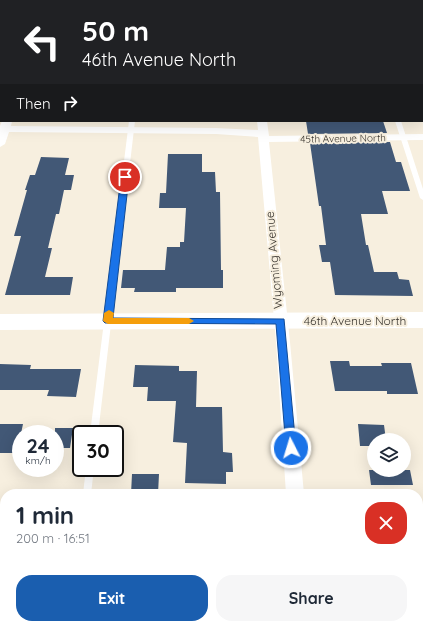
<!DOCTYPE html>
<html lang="en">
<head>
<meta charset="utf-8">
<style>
  body { margin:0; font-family:Quicksand,sans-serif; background:#f6f6f7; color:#1f2937; height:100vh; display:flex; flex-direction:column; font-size:15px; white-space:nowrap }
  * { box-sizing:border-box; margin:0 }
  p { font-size:13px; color:#747a83 }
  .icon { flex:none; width:22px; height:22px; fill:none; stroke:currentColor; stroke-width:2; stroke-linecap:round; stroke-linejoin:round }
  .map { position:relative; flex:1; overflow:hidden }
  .sheet { position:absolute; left:0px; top:489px; width:423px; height:140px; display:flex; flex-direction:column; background:#fff; border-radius:16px 16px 0 0; box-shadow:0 4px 16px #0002 }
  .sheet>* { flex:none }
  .hud { position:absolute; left:0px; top:0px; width:423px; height:122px; box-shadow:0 4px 16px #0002; background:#202124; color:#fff; overflow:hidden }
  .buttons { position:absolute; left:367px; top:433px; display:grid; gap:8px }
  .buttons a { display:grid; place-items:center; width:44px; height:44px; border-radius:50%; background:#fff; box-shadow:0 4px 16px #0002; font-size:20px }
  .speed { position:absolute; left:12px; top:425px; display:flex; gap:8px; font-size:20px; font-weight:700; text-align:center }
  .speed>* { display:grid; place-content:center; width:52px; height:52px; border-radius:50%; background:#fff; box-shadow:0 4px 16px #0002; line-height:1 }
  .speed small { font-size:10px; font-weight:400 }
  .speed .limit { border:2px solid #111; border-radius:6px; background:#fff; color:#111 }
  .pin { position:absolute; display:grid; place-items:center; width:34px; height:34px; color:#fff; margin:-17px; border:2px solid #fff; border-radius:50%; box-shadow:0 1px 4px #0007 }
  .me { position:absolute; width:44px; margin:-22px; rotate:355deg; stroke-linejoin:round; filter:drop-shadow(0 0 3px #0008) }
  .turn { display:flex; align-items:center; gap:14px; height:84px; padding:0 16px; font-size:18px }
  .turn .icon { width:52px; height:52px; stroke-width:2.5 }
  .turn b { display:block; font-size:28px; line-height:34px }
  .then { display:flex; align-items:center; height:38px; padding:0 16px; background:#0003; gap:8px; font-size:15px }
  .round { display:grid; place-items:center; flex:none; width:42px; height:42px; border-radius:16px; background:#f6f6f7 }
  .head { display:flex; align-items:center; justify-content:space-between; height:68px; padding:0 16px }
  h1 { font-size:24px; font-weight:700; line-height:30px }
  .primary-button { display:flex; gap:8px; margin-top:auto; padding:8px 16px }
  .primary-button a { flex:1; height:46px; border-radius:16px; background:#1a5eaf; color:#fff; font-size:16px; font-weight:700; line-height:46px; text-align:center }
  .primary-button a+a { background:#f6f6f7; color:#1f2937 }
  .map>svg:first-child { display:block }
</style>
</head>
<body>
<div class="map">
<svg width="423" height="629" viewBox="0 0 423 629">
  <rect width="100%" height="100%" fill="#f7efdf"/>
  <path fill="#425876" d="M 306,121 L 383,121 L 387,133 L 308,134 Z
    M 390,142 L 396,162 L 401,162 L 410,191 L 382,191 L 388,214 L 361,214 L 366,245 L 368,245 L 374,272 L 397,272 L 399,279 L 409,280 L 413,296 L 335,295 L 330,262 L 322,262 L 319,245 L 326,245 L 321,206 L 319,206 L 310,143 Z
    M 168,154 L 202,154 L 202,172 L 215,172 L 216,192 L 220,192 L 221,270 L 223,270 L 223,288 L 176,288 L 176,292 L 134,292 L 135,288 L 121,288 L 123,270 L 165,270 L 167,247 L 180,247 L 180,242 L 184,242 L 186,208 L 159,208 L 160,193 L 166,193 Z
    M 41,157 L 69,158 L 65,175 L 74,175 L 71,190 L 64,190 L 59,214 L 56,214 L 48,248 L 52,248 L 45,277 L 73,277 L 70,295 L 5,295 L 21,236 L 14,236 L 27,190 L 25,190 L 30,175 L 35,175 Z
    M 330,361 L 349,361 L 350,366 L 382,366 L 381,363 L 411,363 L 418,394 L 387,394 L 387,391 L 335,391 Z
    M 0,364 L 31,365 L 30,369 L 81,369 L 76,397 L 47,396 L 49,390 L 0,390 Z
    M 135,365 L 179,366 L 179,371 L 197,371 L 196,407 L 222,407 L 223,452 L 232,453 L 233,472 L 226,472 L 226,484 L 185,483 L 187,443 L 173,442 L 176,401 L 147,401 L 148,387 L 133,387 Z
    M 0,424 L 23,424 L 17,453 L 0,453 Z
    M 358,424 L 384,425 L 386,440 L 374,440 L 374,446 L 360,446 Z
    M 55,428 L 73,428 L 70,448 L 55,448 Z
    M 369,470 L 410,470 L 413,485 L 371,485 Z
    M 132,474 L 159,474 L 158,494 L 131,494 Z"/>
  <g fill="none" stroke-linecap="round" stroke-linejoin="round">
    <path fill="#fff" fill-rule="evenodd" d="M 145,0 L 149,0 L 149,1 L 145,1 Z
      M 355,0 L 359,0 L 359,1 L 355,1 Z
      M 129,121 L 135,121 L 98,434 L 90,434 Z
      M 395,121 L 401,121 L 423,189 L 423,200 L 420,198 Z
      M 86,468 L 94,468 L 91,494 L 83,494 Z
      M 66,624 L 76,624 L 76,629 L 66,629 Z"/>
    <path fill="#fff" fill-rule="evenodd" d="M 43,0 L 51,0 L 51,1 L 43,1 Z
      M 248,0 L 256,0 L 256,1 L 248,1 Z
      M 0,15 L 1,15 L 1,21 L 0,21 Z
      M 422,21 L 423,21 L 423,27 L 422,27 Z
      M 2,121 L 12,121 L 11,126 L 216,128 L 258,130 L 257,121 L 267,121 L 269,136 L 423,134 L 423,140 L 269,142 L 290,342 L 304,494 L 286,494 L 276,342 L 258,137 L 216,134 L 9,132 L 5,144 L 0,147 L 0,126 Z
      M 295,624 L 315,624 L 315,629 L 295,629 Z"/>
    <path fill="#fff" fill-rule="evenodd" d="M 423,312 L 423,328 L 0,330 L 0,314 Z"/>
  </g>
  <path fill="#1a73e8" stroke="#114b97" d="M 125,174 L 129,177 L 113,318 L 284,319 L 296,448 L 295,452 L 291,453 L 287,452 L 286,448 L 276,324 L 105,323 L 103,321 L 121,177 Z"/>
  <path fill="#f59e0b" d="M 109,310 L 114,313 L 113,318 L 189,318 L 194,321 L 189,324 L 108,324 L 103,321 L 104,313 Z"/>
  <g text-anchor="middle" stroke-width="4" stroke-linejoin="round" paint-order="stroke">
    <g font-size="10" fill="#38342e" stroke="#f7efdf">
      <text transform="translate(343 138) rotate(-1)" y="4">45th Avenue North</text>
    </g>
    <g font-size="12" fill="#38342e" stroke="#f7efdf">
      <text transform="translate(274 260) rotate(-95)" y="4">Wyoming Avenue</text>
      <text x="355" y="325">46th Avenue North</text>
    </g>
  </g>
</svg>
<div class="buttons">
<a><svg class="icon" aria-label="layers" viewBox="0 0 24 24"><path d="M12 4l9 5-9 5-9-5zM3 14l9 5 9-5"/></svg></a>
</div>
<div class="speed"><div>24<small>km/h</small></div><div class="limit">30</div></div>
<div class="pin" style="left:125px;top:177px;background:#d93025"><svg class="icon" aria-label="arrive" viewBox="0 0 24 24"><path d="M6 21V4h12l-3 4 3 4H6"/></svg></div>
<svg class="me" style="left:291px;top:448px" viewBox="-20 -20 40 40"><circle r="17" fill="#1a73e8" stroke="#fff" stroke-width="3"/><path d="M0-11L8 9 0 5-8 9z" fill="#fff"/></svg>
<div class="hud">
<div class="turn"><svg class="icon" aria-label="left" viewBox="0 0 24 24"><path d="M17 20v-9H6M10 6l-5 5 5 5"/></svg><div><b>50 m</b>46th Avenue North</div></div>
<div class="then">Then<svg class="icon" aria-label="right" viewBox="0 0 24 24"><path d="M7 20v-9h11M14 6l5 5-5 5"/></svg></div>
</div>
<section class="sheet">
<div class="head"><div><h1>1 min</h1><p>200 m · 16:51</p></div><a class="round" style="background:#d93025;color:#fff"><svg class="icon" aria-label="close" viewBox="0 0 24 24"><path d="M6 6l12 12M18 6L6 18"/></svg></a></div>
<div class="primary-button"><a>Exit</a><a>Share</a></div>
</section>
</div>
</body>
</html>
